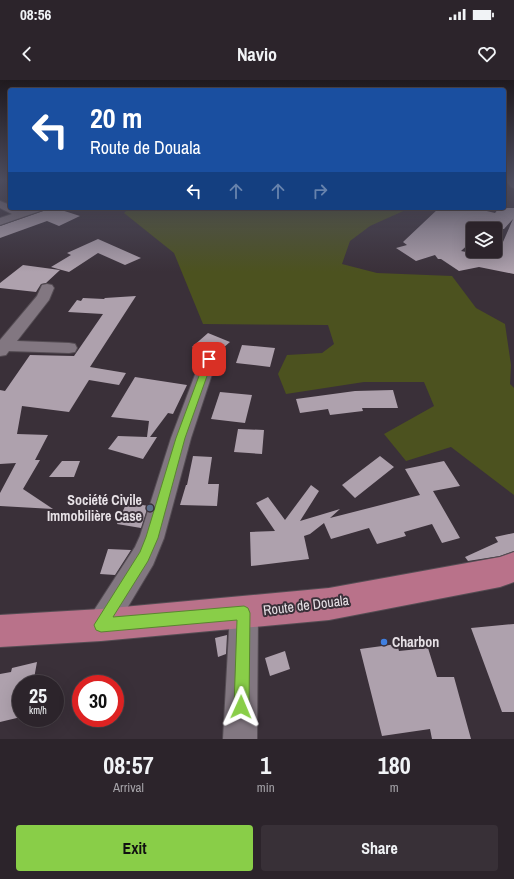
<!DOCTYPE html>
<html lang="en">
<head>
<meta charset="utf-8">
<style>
  body { margin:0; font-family:"Archivo Narrow",sans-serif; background:#383037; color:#f1f3f6; height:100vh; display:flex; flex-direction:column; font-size:15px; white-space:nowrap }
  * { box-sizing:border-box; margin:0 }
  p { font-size:13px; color:#a6a4a9 }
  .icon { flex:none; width:22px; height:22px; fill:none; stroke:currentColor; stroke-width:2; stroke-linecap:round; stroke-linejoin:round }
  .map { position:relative; height:659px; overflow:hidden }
  .panel { display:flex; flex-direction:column; background:#2c242b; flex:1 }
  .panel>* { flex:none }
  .top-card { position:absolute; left:8px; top:8px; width:498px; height:122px; border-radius:4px; box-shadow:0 4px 16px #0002,0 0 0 1px #484147; background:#1a4fa0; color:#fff; overflow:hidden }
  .controls { position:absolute; left:466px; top:142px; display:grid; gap:8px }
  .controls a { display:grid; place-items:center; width:36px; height:36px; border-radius:4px; background:#2c242b; box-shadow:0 4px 16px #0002,0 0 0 1px #484147; font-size:20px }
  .speed { position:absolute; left:12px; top:595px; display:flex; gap:8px; font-size:20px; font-weight:700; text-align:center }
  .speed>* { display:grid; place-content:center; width:52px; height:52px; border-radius:50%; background:#2c242b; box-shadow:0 4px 16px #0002,0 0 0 1px #484147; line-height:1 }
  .speed small { font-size:10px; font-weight:400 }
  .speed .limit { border:6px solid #d22; background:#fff; color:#111 }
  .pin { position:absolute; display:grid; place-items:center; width:34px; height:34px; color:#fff; margin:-17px; border-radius:8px; box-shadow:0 2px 6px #0006 }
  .me { position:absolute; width:44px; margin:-22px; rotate:1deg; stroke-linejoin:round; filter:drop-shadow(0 0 3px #0008) }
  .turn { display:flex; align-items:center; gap:14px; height:84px; padding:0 16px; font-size:18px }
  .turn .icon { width:52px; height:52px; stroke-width:2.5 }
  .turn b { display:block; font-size:28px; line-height:34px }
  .lanes { display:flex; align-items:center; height:38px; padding:0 16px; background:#0003; justify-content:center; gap:20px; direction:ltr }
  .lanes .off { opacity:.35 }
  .eta { display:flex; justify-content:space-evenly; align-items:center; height:68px; text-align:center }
  .eta b { font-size:24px; font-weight:800; line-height:28px }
  .button { display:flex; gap:8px; margin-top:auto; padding:8px 16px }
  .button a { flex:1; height:46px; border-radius:4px; background:#89ce48; color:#111; font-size:16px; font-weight:800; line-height:46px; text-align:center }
  .button a+a { background:#383037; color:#f1f3f6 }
  .status { display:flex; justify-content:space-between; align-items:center; height:28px; padding:0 20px; background:#2c242b; direction:ltr }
  .status svg { height:11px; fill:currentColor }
  header { display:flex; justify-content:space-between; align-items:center; height:52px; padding:0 16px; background:#2c242b; font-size:18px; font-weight:800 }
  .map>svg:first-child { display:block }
</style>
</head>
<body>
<div class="status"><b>08:56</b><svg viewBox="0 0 49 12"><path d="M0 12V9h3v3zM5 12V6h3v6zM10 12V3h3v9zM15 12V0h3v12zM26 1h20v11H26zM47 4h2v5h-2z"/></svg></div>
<header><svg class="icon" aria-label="back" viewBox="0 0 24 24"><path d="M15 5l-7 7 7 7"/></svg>Navio<svg class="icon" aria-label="heart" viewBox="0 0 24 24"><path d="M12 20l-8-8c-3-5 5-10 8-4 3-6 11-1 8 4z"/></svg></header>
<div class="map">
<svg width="514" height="659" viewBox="0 0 514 659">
  <rect width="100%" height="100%" fill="#3a3039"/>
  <path fill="#4c521f" d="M 129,128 L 410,128 L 370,146 L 350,161 L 342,184 L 377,193 L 452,196 L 476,228 L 505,244 L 511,285 L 510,304 L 514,308 L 514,415 L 451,367 L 406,381 L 384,354 L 434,326 L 424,302 L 364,302 L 286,314 L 278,294 L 287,275 L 322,273 L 334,264 L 328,245 L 203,244 L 174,173 L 124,133 Z"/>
  <path fill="#aea1ad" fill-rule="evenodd" d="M 45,128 L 55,128 L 80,136 L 59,146 L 47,141 L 0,158 L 0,146 L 43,131 Z
    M 439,128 L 474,128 L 495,133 L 499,128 L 514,128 L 514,194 L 479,187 L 459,191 L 441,179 L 438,179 L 435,175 L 416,181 L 396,168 L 407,165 L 403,162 ZM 513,139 L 496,178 L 461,171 L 473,160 L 473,149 L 504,149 Z
    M 98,159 L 141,178 L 125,185 L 98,173 L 69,192 L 51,187 L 71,175 L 67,173 Z
    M 23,185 L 60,190 L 46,203 L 41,204 L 36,212 L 0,208 L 0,203 Z
    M 136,216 L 90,287 L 126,293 L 119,305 L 89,300 L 69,332 L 22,326 L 17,354 L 48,355 L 35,380 L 40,380 L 23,409 L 53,429 L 0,426 L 0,413 L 16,383 L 0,384 L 0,310 L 5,311 L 30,275 L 74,276 L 103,234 L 68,232 L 77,220 L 81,221 L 83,218 L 104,219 L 105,218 Z
    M 208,253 L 230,262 L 216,274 L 209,272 L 206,272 L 192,267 Z
    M 242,265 L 275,268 L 270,287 L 236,283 Z
    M 135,297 L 187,305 L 173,334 L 168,333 L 150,357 L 157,357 L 143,379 L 108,369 L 118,356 L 147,357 L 149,341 L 111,337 Z
    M 393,310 L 398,328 L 362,328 L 363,331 L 330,335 L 328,329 L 300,333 L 296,319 L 355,311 Z
    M 220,312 L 252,315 L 245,343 L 211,339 Z
    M 238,349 L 264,350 L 262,374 L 234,372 Z
    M 193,376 L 212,377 L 208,404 L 219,404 L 217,426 L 180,425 L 186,405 L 187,405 Z
    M 380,376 L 394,387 L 355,418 L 342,405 Z
    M 62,381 L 80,381 L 74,397 L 49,397 Z
    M 444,381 L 460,406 L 433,411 L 460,458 L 442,463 L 432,444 L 404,452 L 406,456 L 377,464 L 369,448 L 331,459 L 324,443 L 310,454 L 304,456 L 309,479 L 251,486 L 250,452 L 275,451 L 256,423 L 268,417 L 285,440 L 311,405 L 319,411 L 300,441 L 340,429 L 330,438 L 420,415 L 405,389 Z
    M 127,422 L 148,426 L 141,448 L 117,444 Z
    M 514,453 L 514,471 L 500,476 L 468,481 L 465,477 L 498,462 L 495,457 Z
    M 108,469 L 131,470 L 115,495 L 100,494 Z
    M 514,544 L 514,632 L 502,632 L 471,548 Z
    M 227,555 L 226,574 L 218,577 L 215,558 Z
    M 397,564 L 399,571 L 428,568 L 437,597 L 454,597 L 471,659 L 432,659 L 430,649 L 382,656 L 360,569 Z
    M 285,571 L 290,589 L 270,596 L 265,578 Z
    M 37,582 L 33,604 L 21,604 L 21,637 L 0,642 L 0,594 L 11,592 L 12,588 Z"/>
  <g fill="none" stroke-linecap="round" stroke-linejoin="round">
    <defs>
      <path id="minor" d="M 506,100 L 514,100 L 514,108 L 511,107 Z
        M 0,121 L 10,125 L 10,128 L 16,128 L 21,131 L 29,128 L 44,128 L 43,130 L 0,145 L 0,138 L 12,134 L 0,128 Z
        M 47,204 L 52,205 L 54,208 L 49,220 L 17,261 L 69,263 L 75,264 L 77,268 L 75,272 L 69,273 L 9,271 L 6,275 L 0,276 L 0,260 L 37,216 L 42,205 Z
        M 209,273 L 215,275 L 217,279 L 191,358 L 164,458 L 153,485 L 111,555 L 101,559 L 91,555 L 87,545 L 91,535 L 135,467 L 140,456 L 171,358 L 201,279 L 203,275 Z
        M 244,519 L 254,523 L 258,533 L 257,659 L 223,659 L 230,533 L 234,523 Z"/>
      <path id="trunk" d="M 514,472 L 514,502 L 500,507 L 329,540 L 101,561 L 0,567 L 0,535 L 101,529 L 329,508 L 500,477 Z"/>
    </defs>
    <use href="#minor" stroke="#544c53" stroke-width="2"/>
    <use href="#trunk" stroke="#544c53" stroke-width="2"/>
    <use href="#minor" fill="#827781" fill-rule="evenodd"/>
    <use href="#trunk" fill="#b9728a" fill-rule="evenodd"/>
  </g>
  <linearGradient id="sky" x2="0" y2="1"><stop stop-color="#201a1f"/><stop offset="0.52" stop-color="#4f4e5f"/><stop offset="1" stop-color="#4f4e5f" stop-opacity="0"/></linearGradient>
  <rect width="514" height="192" fill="url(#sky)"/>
  <path fill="#89ce48" stroke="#59862f" d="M 206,277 L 209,277 L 213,279 L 185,358 L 158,458 L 148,481 L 113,537 L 244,526 L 248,528 L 250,533 L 249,627 L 247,633 L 241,635 L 236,633 L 234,627 L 237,540 L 101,552 L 96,550 L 94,545 L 140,472 L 146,457 L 176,358 Z"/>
  <circle fill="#5c6f8a" stroke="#3a3039" stroke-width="1.5" cx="150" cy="428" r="4"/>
  <circle fill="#3f7fe0" stroke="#3a3039" stroke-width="1.5" cx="384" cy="562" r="4"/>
  <g text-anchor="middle" stroke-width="4" stroke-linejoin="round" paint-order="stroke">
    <g font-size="14" font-weight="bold" fill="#e7e1e6" stroke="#3a3039" text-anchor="end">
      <text x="142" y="425">Société Civile<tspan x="142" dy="16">Immobilière Case</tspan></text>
      <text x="392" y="567" text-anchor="start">Charbon</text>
    </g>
    <g font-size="14" fill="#e7e1e6" stroke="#3a3039">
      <text transform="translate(306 525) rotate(-7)" y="5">Route de Douala</text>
    </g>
  </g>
</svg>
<div class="controls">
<a><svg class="icon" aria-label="layers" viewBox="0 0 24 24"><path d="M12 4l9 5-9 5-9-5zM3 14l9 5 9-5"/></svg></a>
</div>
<div class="speed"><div>25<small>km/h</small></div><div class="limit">30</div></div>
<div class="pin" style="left:209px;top:279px;background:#d93025"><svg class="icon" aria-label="arrive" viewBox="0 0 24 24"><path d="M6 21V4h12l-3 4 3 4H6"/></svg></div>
<svg class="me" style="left:241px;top:627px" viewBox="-20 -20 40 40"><path d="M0-17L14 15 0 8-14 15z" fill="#89ce48" stroke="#fff" stroke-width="4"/></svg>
<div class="top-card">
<div class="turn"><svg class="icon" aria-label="left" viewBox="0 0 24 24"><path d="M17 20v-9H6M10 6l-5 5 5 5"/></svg><div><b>20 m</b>Route de Douala</div></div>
<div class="lanes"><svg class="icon" aria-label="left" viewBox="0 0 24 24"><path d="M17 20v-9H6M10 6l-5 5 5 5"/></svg><svg class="icon off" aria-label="ahead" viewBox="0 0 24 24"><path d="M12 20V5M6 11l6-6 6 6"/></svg><svg class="icon off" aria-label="ahead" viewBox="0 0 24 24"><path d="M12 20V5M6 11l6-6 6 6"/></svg><svg class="icon off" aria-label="right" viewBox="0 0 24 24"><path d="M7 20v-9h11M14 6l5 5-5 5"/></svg></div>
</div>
</div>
<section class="panel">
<div class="eta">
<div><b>08:57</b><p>Arrival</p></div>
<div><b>1</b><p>min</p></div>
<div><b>180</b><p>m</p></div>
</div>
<div class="button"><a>Exit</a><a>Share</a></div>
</section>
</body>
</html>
